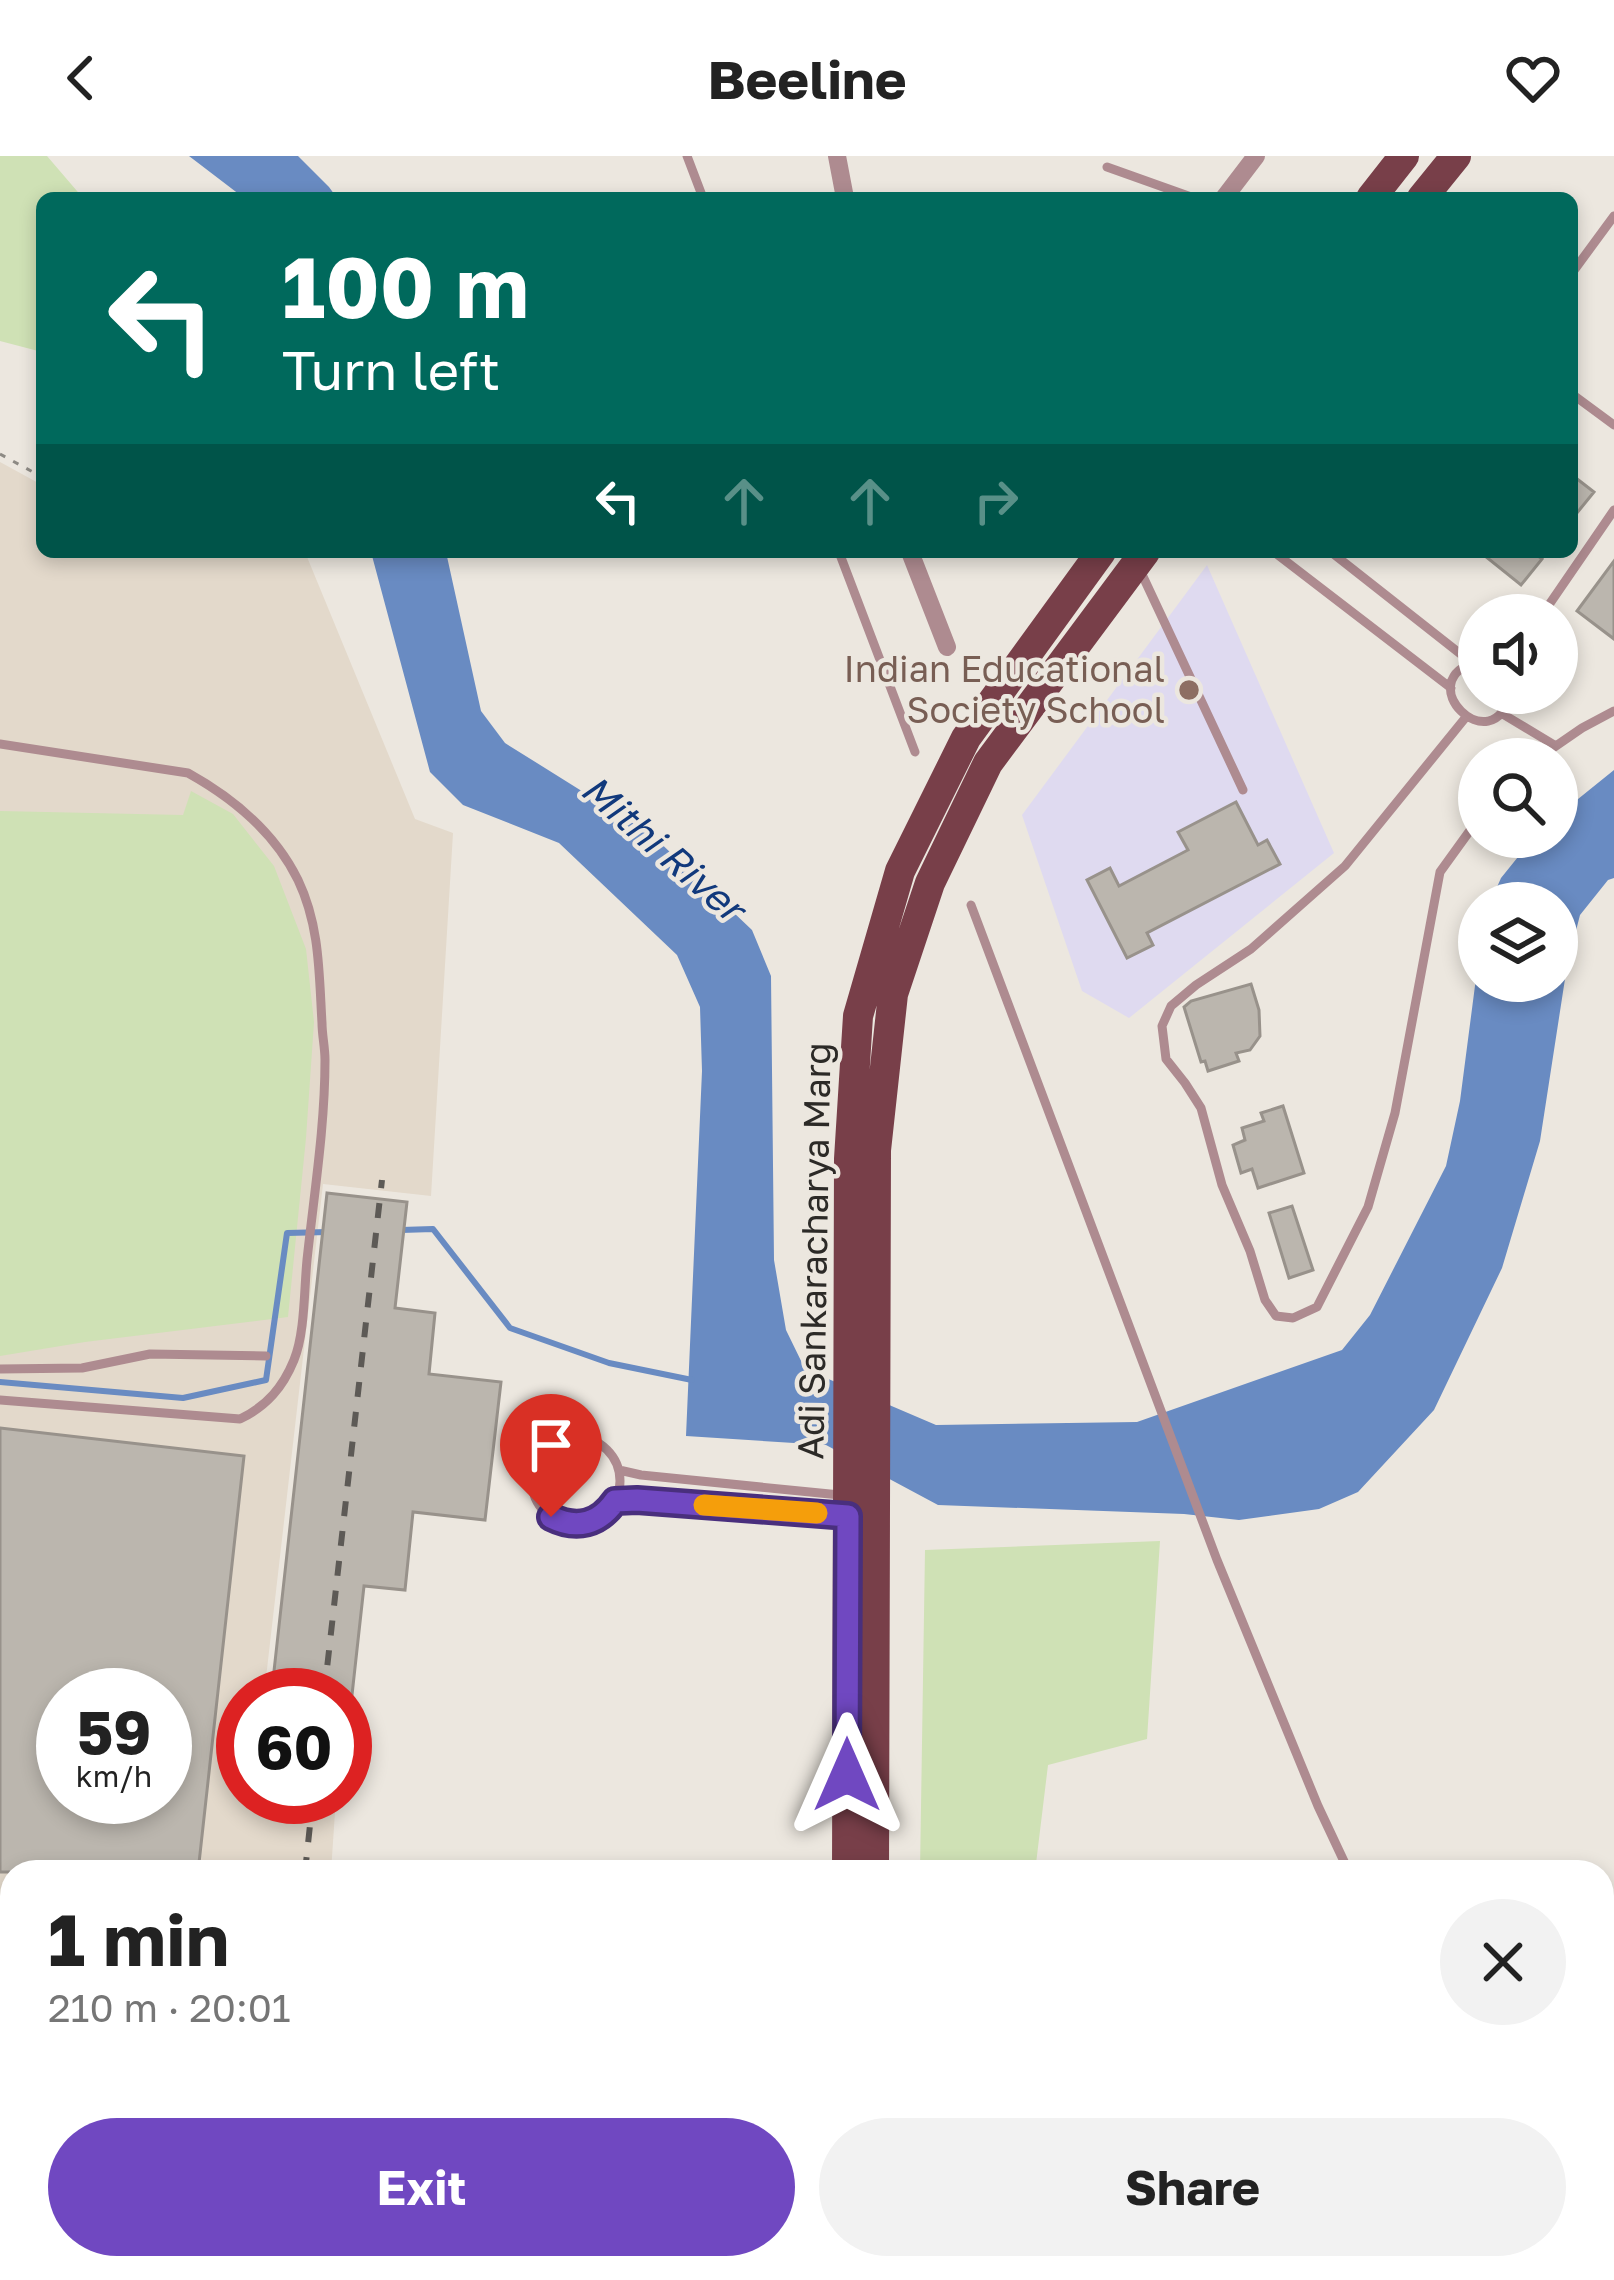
<!DOCTYPE html>
<html lang="en">
<head>
<meta charset="utf-8">
<style>
  body { margin:0; font-family:"Golos Text",sans-serif; background:#f2f2f2; color:#222; height:100vh; display:flex; flex-direction:column; font-size:45px; white-space:nowrap }
  * { box-sizing:border-box; margin:0 }
  p { font-size:39px; color:#767676 }
  .icon { flex:none; width:66px; height:66px; fill:none; stroke:currentColor; stroke-width:2; stroke-linecap:round; stroke-linejoin:round }
  .map { position:relative; flex:1; overflow:hidden }
  .panel { position:absolute; left:0px; top:1704px; width:1614px; height:420px; display:flex; flex-direction:column; background:#fff; border-radius:36px 36px 0 0; box-shadow:0 6px 18px #0003 }
  .panel>* { flex:none }
  .banner { position:absolute; left:36px; top:36px; width:1542px; height:366px; border-radius:18px; box-shadow:0 6px 18px #0003; background:#00695c; color:#fff; overflow:hidden }
  .controls { position:absolute; left:1458px; top:438px; display:grid; gap:24px }
  .controls a { display:grid; place-items:center; width:120px; height:120px; border-radius:50%; background:#fff; box-shadow:0 6px 18px #0003; font-size:60px }
  .speed { position:absolute; left:36px; top:1512px; display:flex; gap:24px; font-size:60px; font-weight:700; text-align:center }
  .speed>* { display:grid; place-content:center; width:156px; height:156px; border-radius:50%; background:#fff; box-shadow:0 6px 18px #0003; line-height:1 }
  .speed small { font-size:30px; font-weight:400 }
  .speed .limit { border:18px solid #d22; background:#fff; color:#111 }
  .pin { position:absolute; display:grid; place-items:center; width:102px; height:102px; color:#fff; margin:-123px -51px; border-radius:50% 50% 50% 0; rotate:-45deg; box-shadow:0 0 12px #0007 }
  .pin .icon { rotate:45deg }
  .me { position:absolute; width:132px; margin:-66px; rotate:0deg; stroke-linejoin:round; filter:drop-shadow(0 0 9px #0008) }
  .turn { display:flex; align-items:center; gap:42px; height:252px; padding:0 48px; font-size:54px }
  .turn .icon { width:156px; height:156px; stroke-width:2.5 }
  .turn b { display:block; font-size:84px; line-height:102px }
  .lanes { display:flex; align-items:center; height:114px; padding:0 48px; background:#0003; justify-content:center; gap:60px; direction:ltr }
  .lanes .off { opacity:.35 }
  .round { display:grid; place-items:center; flex:none; width:126px; height:126px; border-radius:63px; background:#f2f2f2 }
  .headline { display:flex; align-items:center; justify-content:space-between; height:204px; padding:0 48px }
  h1 { font-size:72px; font-weight:700; line-height:90px }
  .button { display:flex; gap:24px; margin-top:auto; padding:24px 48px }
  .button a { flex:1; height:138px; border-radius:72px; background:#7048c1; color:#fff; font-size:48px; font-weight:700; line-height:138px; text-align:center }
  .button a+a { background:#f2f2f2; color:#222 }
  header { display:flex; justify-content:space-between; align-items:center; height:156px; padding:0 48px; background:#fff; font-size:54px; font-weight:700 }
  .map>svg:first-child { display:block }
</style>
</head>
<body>
<header><svg class="icon" aria-label="back" viewBox="0 0 24 24"><path d="M15 5l-7 7 7 7"/></svg>Beeline<svg class="icon" aria-label="heart" viewBox="0 0 24 24"><path d="M12 20l-8-8c-3-5 5-10 8-4 3-6 11-1 8 4z"/></svg></header>
<div class="map">
<svg width="1614" height="2124" viewBox="0 0 1614 2124">
  <rect width="100%" height="100%" fill="#ece7df"/>
  <path fill="#e3d9cb" fill-rule="evenodd" d="M 0,306 L 42,329 L 42,396 L 305,396 L 415,663 L 453,677 L 431,1040 L 323,1028 L 264,1539 L 243,1539 L 243,1641 L 336,1641 L 331,1716 L 12,1716 L 12,2112 L 294,2112 L 292,2124 L 0,2124 ZM 63,1539 L 165,1539 L 165,1641 L 63,1641 Z
    M 588,2112 L 809,2112 L 808,2124 L 586,2124 Z"/>
  <path fill="#dfdaf0" d="M 1207,409 L 1334,697 L 1129,862 L 1082,835 L 1022,659 Z"/>
  <path fill="#cfe1b5" d="M 0,0 L 47,0 L 83,42 L 42,42 L 42,196 L 0,185 Z
    M 191,635 L 233,658 L 274,710 L 306,793 L 314,866 L 306,982 L 288,1161 L 85,1186 L 0,1200 L 0,655 L 183,659 Z
    M 1160,1385 L 1147,1583 L 1048,1609 L 1035,1716 L 920,1716 L 925,1394 Z
    M 918,2112 L 1558,2112 L 1565,2124 L 918,2124 Z"/>
  <path fill="#698bc2" d="M 189,0 L 298,0 L 329,31 L 337,42 L 244,42 Z
    M 371,396 L 446,396 L 481,555 L 505,587 L 652,679 L 752,774 L 771,820 L 774,1104 L 786,1174 L 805,1213 L 936,1269 L 1137,1266 L 1342,1194 L 1370,1159 L 1446,1010 L 1460,945 L 1479,799 L 1479,825 L 1557,825 L 1557,747 L 1490,747 L 1501,722 L 1534,681 L 1557,681 L 1557,660 L 1614,614 L 1614,722 L 1608,724 L 1580,759 L 1567,810 L 1540,985 L 1502,1112 L 1434,1254 L 1358,1336 L 1319,1353 L 1239,1364 L 1184,1358 L 938,1349 L 826,1289 L 686,1280 L 702,915 L 700,851 L 677,799 L 559,687 L 463,649 L 430,616 Z"/>
  <g fill="none" stroke-linecap="round" stroke-linejoin="round">
    <path stroke="#698bc2" stroke-width="6" d="M 401,1074 L 433,1073 L 510,1172 L 609,1207 L 692,1224
      M 0,1226 L 183,1242 L 266,1224 L 287,1077 L 328,1076"/>
  </g>
  <path fill="#bbb6ae" stroke="#98928b" stroke-width="3" fill-rule="evenodd" d="M 1572,319 L 1594,336 L 1572,363 Z
    M 1480,396 L 1533,396 L 1542,403 L 1521,429 Z
    M 1614,405 L 1614,483 L 1577,455 Z
    M 1236,646 L 1258,689 L 1267,684 L 1280,708 L 1147,777 L 1153,789 L 1127,802 L 1087,724 L 1110,712 L 1119,730 L 1188,694 L 1178,676 Z
    M 1251,828 L 1259,854 L 1260,880 L 1250,894 L 1236,897 L 1239,905 L 1208,915 L 1205,905 L 1201,906 L 1184,851 L 1191,845 Z
    M 1283,950 L 1304,1017 L 1258,1032 L 1252,1013 L 1241,1017 L 1233,989 L 1245,984 L 1242,972 L 1264,965 L 1261,957 Z
    M 327,1037 L 407,1046 L 395,1152 L 435,1157 L 429,1218 L 501,1226 L 485,1364 L 413,1356 L 405,1434 L 364,1430 L 352,1539 L 272,1533 Z
    M 1292,1050 L 1313,1114 L 1289,1122 L 1269,1057 Z
    M 0,1272 L 244,1300 L 198,1716 L 0,1716 ZM 63,1539 L 165,1539 L 165,1641 L 63,1641 Z"/>
  <g fill="none" stroke-linecap="round" stroke-linejoin="round">
    <path stroke="#8d8a84" stroke-width="3" stroke-dasharray="6 9" stroke-linecap="butt" d="M 0,298 L 42,321"/>
    <path stroke="#ae8b90" stroke-width="9" d="M 687,0 L 703,42
      M 1107,11 L 1194,42
      M 1572,117 L 1614,60
      M 1572,238 L 1614,269
      M 839,396 L 915,596
      M 1274,396 L 1451,532
      M 1331,396 L 1472,507
      M 1139,412 L 1243,634
      M 1542,459 L 1614,354
      M 1479,505 C 1406,524 1494,609 1510,537
      M 1501,557 L 1556,590
      M 1466,561 L 1345,710 L 1251,793 L 1196,829 L 1171,850 L 1162,870 L 1166,903 L 1185,927 L 1201,952 L 1222,1029 L 1250,1095 L 1265,1144 L 1276,1160 L 1293,1162 L 1317,1151 L 1368,1051 L 1395,957 L 1440,716 L 1479,662
      M 0,588 L 188,617 C 233,642 275,677 298,724 C 320,770 319,818 322,867 C 322,879 325,891 325,904 C 325,971 314,1038 307,1104 C 304,1134 305,1177 294,1204 C 283,1231 267,1250 240,1263 L 0,1244
      M 1537,603 L 1582,572 L 1614,555
      M 971,749 L 1217,1404 L 1318,1650 L 1349,1716
      M 0,1213 L 82,1212 L 150,1198 L 266,1200
      M532 1325a44 44 0 1 1 88 0a44 44 0 1 1-88 0Z
      M 619,1314 L 641,1319 L 840,1339
      M 615,1345 L 843,1359
      M 1594,2112 L 1601,2124
      M 300,2124 L 301,2112
      M 527,2124 L 529,2112
      M 590,2124 L 592,2112
      M 724,2124 L 726,2112"/>
    <path stroke="#ae8b90" stroke-width="18" d="M 837,0 L 845,42
      M 1224,42 L 1256,0
      M 910,396 L 947,491"/>
    <path stroke="#783f49" stroke-width="30" d="M 1371,42 L 1404,0
      M 1422,42 L 1456,0
      M 847,1716 L 849,1003 L 858,860 L 900,715 L 966,582 L 1101,396
      M 874,1716 L 876,994 L 893,838 L 930,727 L 988,607 L 1145,396
      M 844,2124 L 845,2112
      M 873,2124 L 873,2112"/>
    <path stroke="#5d5a56" stroke-width="6" stroke-dasharray="15 15" stroke-linecap="butt" d="M 324,1539 L 382,1024
      M 305,1716 L 313,1641
      M 261,2124 L 262,2112"/>
  </g>
  <g fill="none" stroke-linecap="round" stroke-linejoin="round">
    <defs>
      <path id="route" d="M 551,1361 C 577,1374 599,1368 615,1345 L 637,1344 L 848,1360 L 847,1619"/>
    </defs>
    <use href="#route" stroke="#492f7d" stroke-width="30"/>
    <use href="#route" stroke="#7048c1" stroke-width="21"/>
    <path stroke="#f59e0b" stroke-width="21" d="M 704,1349 L 817,1357"/>
  </g>
  <circle fill="#8d6e63" stroke="#ece7df" stroke-width="4.5" cx="1189" cy="534" r="12"/>
  <g text-anchor="middle" stroke-width="9" stroke-linejoin="round" paint-order="stroke">
    <g font-size="36" fill="#785e54" stroke="#ece7df" text-anchor="end">
      <text x="1165" y="526">Indian Educational<tspan x="1165" dy="41">Society School</tspan></text>
    </g>
    <g font-size="36" fill="#2c2a27" stroke="#ece7df">
      <text transform="translate(814 1095) rotate(-89)" y="13">Adi Sankaracharya Marg</text>
    </g>
    <g font-size="39" font-style="italic" fill="#11397c" stroke="#ece7df">
      <text transform="translate(663 692) rotate(41)" y="14">Mithi River</text>
    </g>
  </g>
</svg>
<div class="controls">
<a><svg class="icon" aria-label="sound" viewBox="0 0 24 24"><path d="M4 9h4l5-4v14l-5-4H4zM17 9q2 3 0 6"/></svg></a>
<a><svg class="icon" aria-label="search" viewBox="0 0 24 24"><circle cx="10" cy="10" r="6"/><path d="M15 15l6 6"/></svg></a>
<a><svg class="icon" aria-label="layers" viewBox="0 0 24 24"><path d="M12 4l9 5-9 5-9-5zM3 14l9 5 9-5"/></svg></a>
</div>
<div class="speed"><div>59<small>km/h</small></div><div class="limit">60</div></div>
<div class="pin" style="left:551px;top:1361px;background:#d93025"><svg class="icon" aria-label="arrive" viewBox="0 0 24 24"><path d="M6 21V4h12l-3 4 3 4H6"/></svg></div>
<svg class="me" style="left:847px;top:1619px" viewBox="-20 -20 40 40"><path d="M0-17L14 15 0 8-14 15z" fill="#7048c1" stroke="#fff" stroke-width="4"/></svg>
<div class="banner">
<div class="turn"><svg class="icon" aria-label="left" viewBox="0 0 24 24"><path d="M17 20v-9H6M10 6l-5 5 5 5"/></svg><div><b>100 m</b>Turn left</div></div>
<div class="lanes"><svg class="icon" aria-label="left" viewBox="0 0 24 24"><path d="M17 20v-9H6M10 6l-5 5 5 5"/></svg><svg class="icon off" aria-label="ahead" viewBox="0 0 24 24"><path d="M12 20V5M6 11l6-6 6 6"/></svg><svg class="icon off" aria-label="ahead" viewBox="0 0 24 24"><path d="M12 20V5M6 11l6-6 6 6"/></svg><svg class="icon off" aria-label="right" viewBox="0 0 24 24"><path d="M7 20v-9h11M14 6l5 5-5 5"/></svg></div>
</div>
<section class="panel">
<div class="headline"><div><h1>1 min</h1><p>210 m · 20:01</p></div><a class="round"><svg class="icon" aria-label="close" viewBox="0 0 24 24"><path d="M6 6l12 12M18 6L6 18"/></svg></a></div>
<div class="button"><a>Exit</a><a>Share</a></div>
</section>
</div>
</body>
</html>
